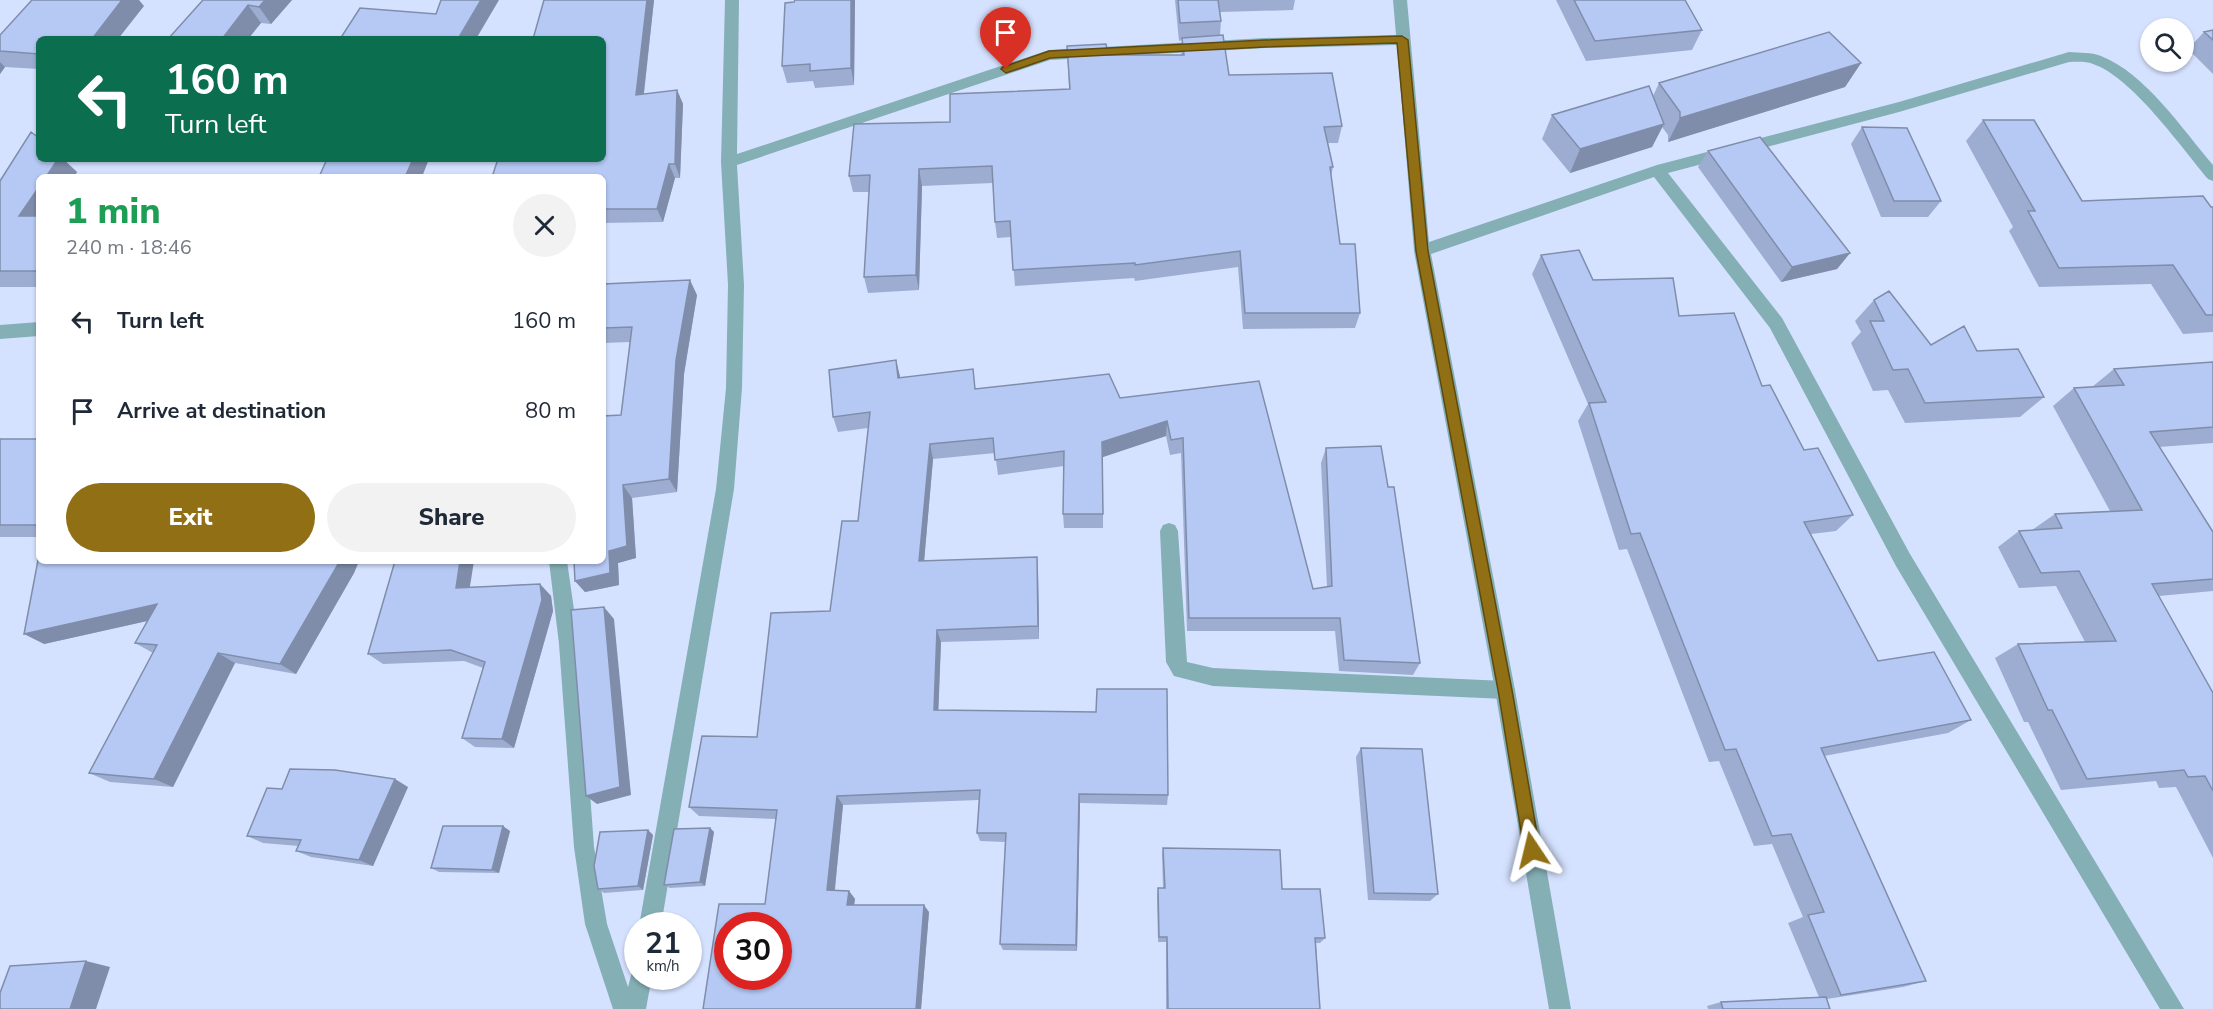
<!DOCTYPE html>
<html lang="en">
<head>
<meta charset="utf-8">
<style>
  body { margin:0; font-family:"Nunito Sans",sans-serif; background:#f2f2f3; color:#1f2937; height:100vh; display:flex; flex-direction:column; font-size:22px; white-space:nowrap }
  * { box-sizing:border-box; margin:0 }
  p { font-size:20px; color:#747a83 }
  .icon { flex:none; width:33px; height:33px; fill:none; stroke:currentColor; stroke-width:2; stroke-linecap:round; stroke-linejoin:round }
  .map { position:relative; flex:1; overflow:hidden }
  .sheet { position:absolute; left:36px; top:174px; width:570px; height:390px; display:flex; flex-direction:column; background:#fff; border-radius:9px; box-shadow:0 2px 4px #0004 }
  .sheet>* { flex:none }
  .guide { position:absolute; left:36px; top:36px; width:570px; height:126px; border-radius:9px; box-shadow:0 2px 4px #0004; background:#0b6e4f; color:#fff; overflow:hidden }
  .fabs { position:absolute; left:2140px; top:18px; display:grid; gap:12px }
  .fabs a { display:grid; place-items:center; width:54px; height:54px; border-radius:50%; background:#fff; box-shadow:0 2px 4px #0004; font-size:30px }
  .speed { position:absolute; left:624px; top:912px; display:flex; gap:12px; font-size:30px; font-weight:700; text-align:center }
  .speed>* { display:grid; place-content:center; width:78px; height:78px; border-radius:50%; background:#fff; box-shadow:0 2px 4px #0004; line-height:1 }
  .speed small { font-size:15px; font-weight:400 }
  .speed .limit { border:9px solid #d22; background:#fff; color:#111 }
  .pin { position:absolute; display:grid; place-items:center; width:51px; height:51px; color:#fff; margin:-62px -26px; border-radius:50% 50% 50% 0; rotate:-45deg; box-shadow:0 0 6px #0007 }
  .pin .icon { rotate:45deg }
  .me { position:absolute; width:66px; margin:-33px; rotate:350deg; stroke-linejoin:round; filter:drop-shadow(0 0 4px #0008) }
  .turn { display:flex; align-items:center; gap:21px; height:126px; padding:0 30px; font-size:27px }
  .turn .icon { width:78px; height:78px; stroke-width:2.5 }
  .turn b { display:block; font-size:42px; line-height:51px }
  .round { display:grid; place-items:center; flex:none; width:63px; height:63px; border-radius:32px; background:#f2f2f3 }
  .summary { display:flex; align-items:center; justify-content:space-between; height:102px; padding:0 30px }
  h1 { font-size:36px; font-weight:800; line-height:45px; color:#1e9e55 }
  .primary-button { display:flex; gap:12px; margin-top:auto; padding:12px 30px }
  .primary-button a { flex:1; height:69px; border-radius:36px; background:#917015; color:#fff; font-size:24px; font-weight:800; line-height:69px; text-align:center }
  .primary-button a+a { background:#f2f2f3; color:#1f2937 }
  ul { padding:0; list-style:none }
  li { display:flex; align-items:center; gap:18px; height:90px; padding:0 30px }
  li div { flex:1 }
  li b { display:block; font-size:22px }
  li em { font-style:normal }
  .map>svg:first-child { display:block }
</style>
</head>
<body>
<div class="map">
<svg width="2213" height="1009" viewBox="0 0 2213 1009">
  <rect width="100%" height="100%" fill="#d5e2ff"/>
  <g fill="none" stroke-linecap="round" stroke-linejoin="round">
    <path fill="#84afb5" fill-rule="evenodd" d="M 1169,523 L 1175,525 L 1178,531 L 1187,662 L 1213,668 L 1505,681 L 1512,683 L 1515,690 L 1512,697 L 1505,699 L 1213,686 L 1174,676 L 1166,662 L 1160,531 L 1163,525 Z"/>
    <path fill="#84afb5" fill-rule="evenodd" d="M 725,0 L 739,0 L 737,154 L 1049,50 L 1265,38 L 1396,35 L 1393,0 L 1407,0 L 1429,242 L 1657,165 L 1899,102 L 2069,52 C 2080,53 2091,52 2101,56 C 2145,73 2183,130 2213,165 L 2213,181 L 2208,179 C 2181,147 2132,77 2093,64 C 2086,61 2077,62 2069,62 L 1899,112 L 1668,173 L 1782,318 L 1910,554 L 2184,1009 L 2160,1009 L 1896,566 L 1770,328 L 1654,177 L 1431,254 L 1515,690 L 1571,1009 L 1549,1009 L 1495,690 L 1414,251 L 1397,45 L 1265,48 L 1050,60 L 737,165 L 744,285 L 742,388 L 734,489 L 661,926 L 639,926 L 716,489 L 726,388 L 728,285 L 721,162 Z
      M 39,322 L 39,336 L 0,339 L 0,325 Z
      M 549,561 L 567,561 L 579,644 L 594,847 L 607,924 L 628,987 L 633,968 L 638,966 L 638,976 L 652,976 L 646,1009 L 613,1009 L 585,924 L 574,847 L 559,644 Z"/>
  </g>
  <path fill="#9dadd2" d="M 203,0 L 292,0 L 271,24 L 261,23 L 248,39 L 168,39 Z
    M 544,0 L 654,0 L 644,94 L 677,90 L 683,104 L 680,178 L 675,178 L 663,222 L 603,223 L 603,177 L 492,177 L 498,159 L 603,159 L 603,39 L 533,39 Z
    M 855,0 L 854,85 L 815,88 L 813,81 L 787,83 L 782,66 Z
    M 1175,0 L 1295,0 L 1293,10 L 1220,12 L 1221,21 L 1220,36 L 1229,75 L 1342,126 L 1338,143 L 1328,143 L 1333,167 L 1331,176 L 1340,244 L 1360,313 L 1355,328 L 1243,329 L 1238,267 L 1135,281 L 1134,278 L 1015,286 L 1011,237 L 997,238 L 995,222 L 993,183 L 922,186 L 919,290 L 868,293 L 864,277 L 869,192 L 853,192 L 849,176 L 950,122 L 1069,89 L 1067,46 L 1108,55 L 1181,55 L 1182,40 L 1179,41 Z
    M 1556,0 L 1685,0 L 1702,30 L 1692,50 L 1586,61 Z
    M 144,6 L 39,39 L 39,69 L 5,67 L 0,74 L 0,35 Z
    M 2213,30 L 2213,74 L 2188,49 L 2204,32 Z
    M 1861,63 L 1845,87 L 1668,142 L 1668,135 L 1662,127 L 1652,147 L 1570,173 L 1542,139 L 1552,115 L 1653,96 L 1659,83 Z
    M 1983,120 L 2082,201 L 2213,207 L 2213,332 L 2183,334 L 2151,284 L 2039,287 L 2009,231 L 2013,227 L 1966,141 Z
    M 1862,127 L 1941,201 L 1928,217 L 1881,217 L 1851,144 Z
    M 1708,151 L 1850,253 L 1837,269 L 1781,282 L 1698,167 Z
    M 39,159 L 63,159 L 77,172 L 74,177 L 39,177 L 39,287 L 0,287 L 0,181 Z
    M 1541,255 L 1593,280 L 1679,316 L 1762,386 L 1804,450 L 1853,515 L 1836,531 L 1811,534 L 1878,661 L 1971,720 L 1948,733 L 1824,756 L 1926,981 L 1903,987 L 1827,999 L 1830,1009 L 1708,1009 L 1707,1006 L 1721,1002 L 1819,997 L 1788,923 L 1803,917 L 1772,844 L 1754,846 L 1719,761 L 1709,762 L 1627,549 L 1619,550 L 1578,421 L 1588,404 L 1532,274 Z
    M 603,284 L 697,295 L 684,374 L 677,492 L 632,498 L 636,558 L 618,563 L 619,585 L 585,592 L 575,581 L 621,415 L 630,342 L 603,343 Z
    M 1874,300 L 1931,345 L 1977,351 L 2044,397 L 2020,417 L 1905,423 L 1888,390 L 1873,391 L 1851,343 L 1861,332 L 1855,321 Z
    M 2213,362 L 2213,443 L 2159,447 L 2213,532 L 2213,591 L 2159,596 L 2213,693 L 2213,858 L 2176,787 L 2159,788 L 2156,781 L 2061,790 L 2028,722 L 2024,722 L 1995,658 L 2018,644 L 2085,642 L 2056,586 L 2019,588 L 1998,547 L 2019,531 L 2032,530 L 2055,514 L 2110,511 L 2053,406 L 2074,388 L 2092,387 L 2114,369 Z
    M 900,377 L 976,389 L 1120,398 L 1259,381 L 1313,589 L 1327,587 L 1321,463 L 1326,448 L 1420,663 L 1413,675 L 1339,671 L 1335,631 L 1187,631 L 1181,453 L 1170,455 L 1166,436 L 1103,457 L 1103,528 L 1064,528 L 1063,514 L 1064,466 L 998,475 L 995,453 L 933,459 L 924,561 L 1037,557 L 1038,570 L 1039,639 L 941,642 L 938,710 L 1168,795 L 1167,805 L 1080,803 L 1077,951 L 1003,950 L 1000,944 L 1005,842 L 980,841 L 977,833 L 979,800 L 843,805 L 835,890 L 849,891 L 855,899 L 854,905 L 929,912 L 921,1009 L 703,1009 L 765,904 L 776,819 L 699,816 L 689,807 L 757,737 L 830,611 L 858,521 L 868,428 L 838,432 L 833,417 Z
    M 0,439 L 39,439 L 39,537 L 0,537 Z
    M 39,561 L 359,561 L 354,573 L 296,674 L 235,663 L 173,787 L 110,782 L 89,773 L 153,653 L 135,643 L 147,621 L 44,644 Z
    M 540,584 L 551,596 L 553,611 L 514,748 L 475,747 L 462,738 L 483,668 L 464,661 L 383,664 L 368,654 L 470,587 Z
    M 1361,748 L 1438,894 L 1430,901 L 1368,900 L 1356,757 Z
    M 408,787 L 373,866 L 311,857 L 296,851 L 299,846 L 263,843 L 247,836 Z
    M 710,828 L 714,832 L 705,886 L 670,888 L 664,885 Z
    M 648,830 L 653,835 L 643,890 L 604,893 L 598,889 Z
    M 510,831 L 499,873 L 439,872 L 431,868 Z
    M 1163,848 L 1282,889 L 1325,938 L 1320,943 L 1316,943 L 1320,1009 L 1166,1009 L 1166,942 L 1158,942 L 1157,895 L 1158,888 L 1163,888 L 1162,855 Z"/>
  <path fill="#7f8dab" d="M 122,0 L 139,0 L 144,6 L 118,39 L 92,39 Z
    M 265,0 L 292,0 L 271,24 L 259,7 Z
    M 481,0 L 499,0 L 476,39 L 458,39 Z
    M 647,0 L 654,0 L 642,109 L 636,95 Z
    M 851,0 L 855,0 L 854,85 L 851,68 Z
    M 248,5 L 261,23 L 248,39 L 222,39 Z
    M 0,62 L 5,67 L 0,74 Z
    M 1861,63 L 1845,87 L 1668,142 L 1680,118 Z
    M 677,90 L 683,104 L 680,178 L 675,164 Z
    M 1664,124 L 1652,147 L 1570,173 L 1580,149 Z
    M 58,159 L 63,159 L 77,172 L 74,177 L 46,177 Z
    M 413,159 L 429,159 L 422,177 L 405,177 Z
    M 669,164 L 675,178 L 663,222 L 657,209 Z
    M 919,169 L 922,186 L 919,290 L 916,275 Z
    M 39,187 L 39,229 L 19,216 Z
    M 1850,253 L 1837,269 L 1781,282 L 1792,267 Z
    M 690,280 L 697,295 L 684,374 L 677,492 L 669,479 L 676,360 Z
    M 896,360 L 900,376 L 902,394 L 898,378 Z
    M 1167,421 L 1166,436 L 1103,457 L 1102,442 Z
    M 930,444 L 933,459 L 923,574 L 919,561 Z
    M 623,485 L 632,498 L 636,558 L 618,563 L 619,585 L 585,592 L 575,581 L 609,551 Z
    M 1037,557 L 1038,570 L 1039,639 L 1038,626 Z
    M 340,561 L 359,561 L 354,573 L 296,674 L 280,664 Z
    M 460,561 L 474,561 L 468,599 L 456,588 Z
    M 540,584 L 551,596 L 553,611 L 514,748 L 502,739 Z
    M 157,604 L 174,615 L 44,644 L 24,634 Z
    M 604,607 L 614,619 L 631,795 L 597,804 L 586,796 Z
    M 937,630 L 941,642 L 938,721 L 934,710 Z
    M 218,653 L 235,663 L 173,787 L 154,779 Z
    M 395,779 L 408,787 L 373,866 L 359,860 Z
    M 1079,794 L 1080,803 L 1077,951 L 1076,945 Z
    M 837,796 L 843,805 L 834,897 L 827,890 Z
    M 503,826 L 510,831 L 499,873 L 492,870 Z
    M 710,828 L 714,832 L 705,886 L 700,882 Z
    M 648,830 L 653,835 L 643,890 L 638,886 Z
    M 849,891 L 855,899 L 853,912 L 847,905 Z
    M 924,905 L 929,912 L 921,1009 L 916,1009 Z
    M 86,961 L 110,967 L 96,1009 L 70,1009 Z"/>
  <path fill="#b6c9f4" stroke="#7f8dab" stroke-width="1.5" fill-rule="evenodd" d="M 32,0 L 122,0 L 92,39 L 39,39 L 39,54 L 0,51 L 0,35 Z
    M 203,0 L 265,0 L 259,7 L 248,5 L 222,39 L 168,39 Z
    M 441,0 L 481,0 L 458,39 L 340,39 L 360,8 L 436,14 Z
    M 544,0 L 647,0 L 636,95 L 677,90 L 675,164 L 669,164 L 657,209 L 603,209 L 603,177 L 492,177 L 498,159 L 603,159 L 603,39 L 533,39 Z
    M 795,0 L 851,0 L 851,68 L 810,71 L 810,64 L 782,66 L 785,3 L 794,2 Z
    M 1178,0 L 1218,0 L 1221,21 L 1180,23 Z
    M 1574,0 L 1685,0 L 1702,30 L 1595,41 Z
    M 2213,30 L 2213,40 L 2204,32 Z
    M 1829,32 L 1861,63 L 1680,118 L 1680,112 L 1659,83 Z
    M 1223,35 L 1229,75 L 1332,73 L 1342,126 L 1324,127 L 1333,167 L 1330,167 L 1340,244 L 1355,244 L 1360,313 L 1245,313 L 1240,251 L 1135,265 L 1135,263 L 1013,270 L 1010,221 L 995,222 L 992,166 L 919,169 L 916,275 L 864,277 L 870,175 L 849,176 L 854,124 L 950,122 L 950,94 L 1070,89 L 1067,46 L 1106,44 L 1108,55 L 1184,55 L 1182,38 Z
    M 1649,86 L 1664,124 L 1580,149 L 1552,115 Z
    M 1983,120 L 2034,120 L 2082,201 L 2203,196 L 2211,207 L 2213,207 L 2213,315 L 2206,315 L 2173,265 L 2059,268 L 2028,211 L 2035,211 Z
    M 1862,127 L 1907,128 L 1941,201 L 1894,201 Z
    M 31,132 L 39,138 L 39,159 L 58,159 L 46,177 L 39,177 L 39,187 L 19,216 L 39,216 L 39,271 L 0,271 L 0,181 Z
    M 1760,137 L 1850,253 L 1792,267 L 1708,151 Z
    M 327,159 L 413,159 L 405,177 L 319,177 Z
    M 1579,250 L 1593,280 L 1673,278 L 1679,316 L 1734,313 L 1762,386 L 1770,385 L 1804,450 L 1818,448 L 1853,515 L 1804,522 L 1878,661 L 1934,652 L 1971,720 L 1821,748 L 1926,981 L 1841,995 L 1808,915 L 1824,912 L 1791,834 L 1772,836 L 1736,749 L 1725,750 L 1640,533 L 1631,534 L 1589,403 L 1606,402 L 1541,255 Z
    M 690,280 L 676,360 L 669,479 L 623,485 L 627,546 L 609,551 L 610,573 L 575,581 L 574,561 L 603,561 L 603,416 L 621,415 L 632,327 L 603,328 L 603,284 Z
    M 1889,291 L 1931,345 L 1964,326 L 1977,351 L 2018,349 L 2044,397 L 1925,403 L 1908,369 L 1893,370 L 1870,321 L 1884,321 L 1874,300 Z
    M 896,360 L 898,378 L 973,369 L 975,389 L 1109,374 L 1120,398 L 1259,381 L 1313,589 L 1332,586 L 1326,448 L 1381,446 L 1388,487 L 1394,487 L 1420,663 L 1344,660 L 1340,618 L 1189,618 L 1183,438 L 1171,440 L 1167,421 L 1102,442 L 1103,514 L 1063,514 L 1064,451 L 995,460 L 993,438 L 930,444 L 919,561 L 1037,557 L 1038,626 L 937,630 L 934,710 L 1096,712 L 1097,689 L 1167,689 L 1168,795 L 1079,794 L 1076,945 L 1000,944 L 1006,833 L 977,833 L 980,790 L 837,796 L 827,890 L 849,891 L 847,905 L 924,905 L 916,1009 L 703,1009 L 719,904 L 765,904 L 777,810 L 689,807 L 702,736 L 757,737 L 771,613 L 830,611 L 842,521 L 858,521 L 870,412 L 833,417 L 829,370 ZM 728,926 L 778,926 L 778,976 L 728,976 Z
    M 2213,362 L 2213,427 L 2150,432 L 2213,532 L 2213,579 L 2152,584 L 2213,693 L 2213,791 L 2205,776 L 2188,777 L 2184,770 L 2087,779 L 2052,710 L 2048,710 L 2018,644 L 2116,641 L 2079,571 L 2041,573 L 2019,531 L 2062,528 L 2055,514 L 2142,510 L 2074,388 L 2124,385 L 2114,369 Z
    M 0,439 L 39,439 L 39,525 L 0,525 Z
    M 39,555 L 39,561 L 340,561 L 280,664 L 218,653 L 154,779 L 89,773 L 157,645 L 135,643 L 157,604 L 24,634 Z
    M 395,561 L 460,561 L 456,588 L 540,584 L 542,600 L 502,739 L 462,738 L 485,662 L 451,650 L 368,654 Z
    M 604,607 L 620,787 L 586,796 L 571,610 Z
    M 1361,748 L 1422,749 L 1438,894 L 1374,893 Z
    M 290,769 L 335,770 L 395,779 L 359,860 L 296,851 L 301,840 L 247,836 L 267,788 L 282,789 Z
    M 443,826 L 503,826 L 492,870 L 431,868 Z
    M 710,828 L 700,882 L 664,885 L 674,829 Z
    M 648,830 L 638,886 L 598,889 L 594,866 L 600,832 Z
    M 1163,848 L 1280,850 L 1282,889 L 1320,889 L 1325,938 L 1315,938 L 1320,1009 L 1168,1009 L 1167,937 L 1159,937 L 1158,888 L 1165,888 Z
    M 86,961 L 70,1009 L 0,1009 L 0,993 L 10,966 Z
    M 1826,997 L 1830,1009 L 1723,1009 L 1721,1002 Z"/>
  <path fill="#917015" stroke="#5e490e" stroke-width="1.5" d="M 1402,36 L 1408,40 L 1428,251 L 1512,690 L 1540,850 L 1538,855 L 1532,858 L 1527,855 L 1524,850 L 1498,690 L 1416,251 L 1397,43 L 1265,47 L 1050,58 L 1006,73 L 1001,69 L 1003,67 L 1049,51 L 1265,40 Z"/>
</svg>
<div class="fabs">
<a><svg class="icon" aria-label="search" viewBox="0 0 24 24"><circle cx="10" cy="10" r="6"/><path d="M15 15l6 6"/></svg></a>
</div>
<div class="speed"><div>21<small>km/h</small></div><div class="limit">30</div></div>
<div class="pin" style="left:1006px;top:69px;background:#d93025"><svg class="icon" aria-label="arrive" viewBox="0 0 24 24"><path d="M6 21V4h12l-3 4 3 4H6"/></svg></div>
<svg class="me" style="left:1532px;top:850px" viewBox="-20 -20 40 40"><path d="M0-17L14 15 0 8-14 15z" fill="#917015" stroke="#fff" stroke-width="4"/></svg>
<div class="guide">
<div class="turn"><svg class="icon" aria-label="left" viewBox="0 0 24 24"><path d="M17 20v-9H6M10 6l-5 5 5 5"/></svg><div><b>160 m</b>Turn left</div></div>
</div>
<section class="sheet">
<div class="summary"><div><h1>1 min</h1><p>240 m · 18:46</p></div><a class="round"><svg class="icon" aria-label="close" viewBox="0 0 24 24"><path d="M6 6l12 12M18 6L6 18"/></svg></a></div>
<ul>
<li><svg class="icon" aria-label="left" viewBox="0 0 24 24"><path d="M17 20v-9H6M10 6l-5 5 5 5"/></svg><div><b>Turn left</b></div><em>160 m</em></li>
<li><svg class="icon" aria-label="arrive" viewBox="0 0 24 24"><path d="M6 21V4h12l-3 4 3 4H6"/></svg><div><b>Arrive at destination</b></div><em>80 m</em></li>
</ul>
<div class="primary-button"><a>Exit</a><a>Share</a></div>
</section>
</div>
</body>
</html>
